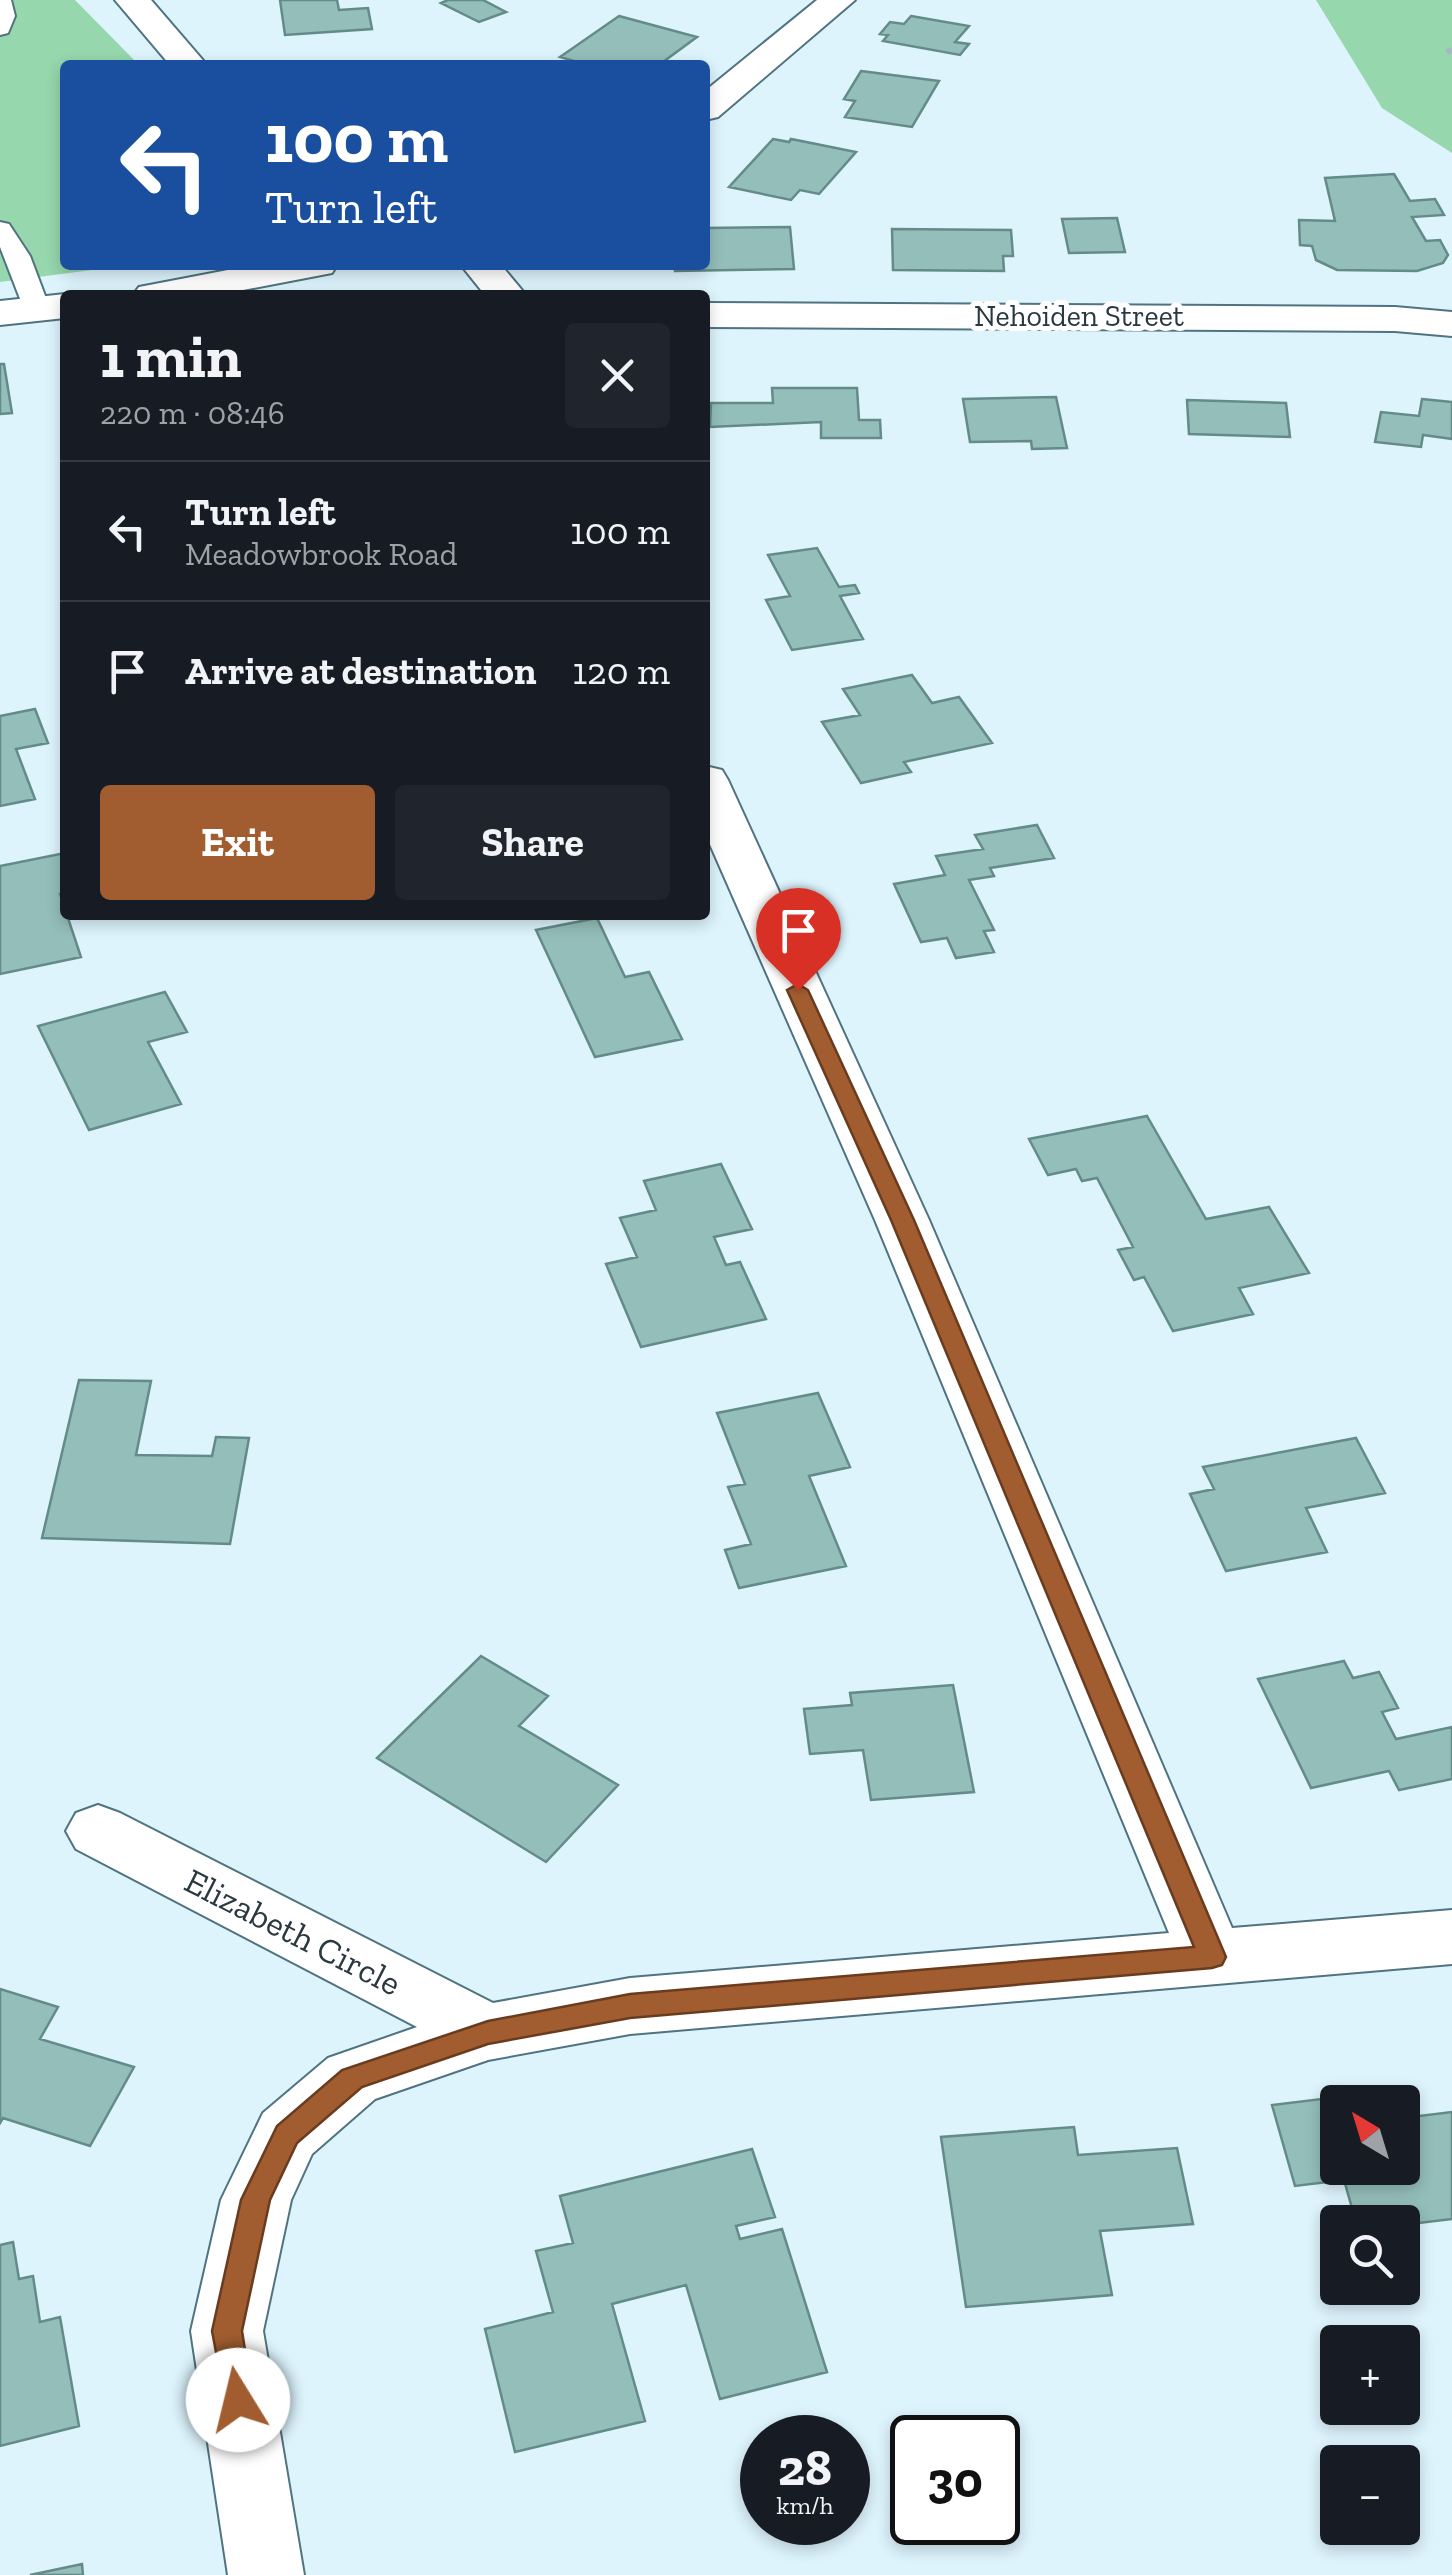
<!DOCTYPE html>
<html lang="en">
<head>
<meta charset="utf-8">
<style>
  body { margin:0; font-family:"Zilla Slab",serif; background:#20242c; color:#f1f3f6; height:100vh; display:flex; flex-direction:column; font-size:38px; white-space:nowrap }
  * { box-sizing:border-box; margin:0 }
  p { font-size:32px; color:#9ea1a6 }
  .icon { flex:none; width:55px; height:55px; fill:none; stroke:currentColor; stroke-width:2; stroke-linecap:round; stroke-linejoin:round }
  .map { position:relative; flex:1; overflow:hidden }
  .panel { position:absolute; left:60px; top:290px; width:650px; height:630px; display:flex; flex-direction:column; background:#171b24; border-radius:10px; box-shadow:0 5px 15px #0003 }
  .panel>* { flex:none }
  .banner { position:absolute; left:60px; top:60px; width:650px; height:210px; border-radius:10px; box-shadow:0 5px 15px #0003; background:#1a4fa0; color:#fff; overflow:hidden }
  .needle { width:65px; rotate:322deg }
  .buttons { position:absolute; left:1320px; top:2085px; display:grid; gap:20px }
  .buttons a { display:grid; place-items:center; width:100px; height:100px; border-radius:10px; background:#171b24; box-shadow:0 5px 15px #0003; font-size:50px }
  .speed { position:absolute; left:740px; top:2415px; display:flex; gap:20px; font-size:50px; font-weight:700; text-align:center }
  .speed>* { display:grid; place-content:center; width:130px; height:130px; border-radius:50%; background:#171b24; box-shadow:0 5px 15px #0003; line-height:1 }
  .speed small { font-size:25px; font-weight:400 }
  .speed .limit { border:5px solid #111; border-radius:15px; background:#fff; color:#111 }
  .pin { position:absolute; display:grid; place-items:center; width:85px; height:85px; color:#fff; margin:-102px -42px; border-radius:50% 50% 50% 0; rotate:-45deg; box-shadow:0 0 10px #0007 }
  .pin .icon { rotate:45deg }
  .me { position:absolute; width:110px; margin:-55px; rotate:351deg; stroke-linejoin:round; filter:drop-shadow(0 0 8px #0008) }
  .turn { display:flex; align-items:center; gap:35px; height:210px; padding:0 40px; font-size:45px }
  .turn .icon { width:130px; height:130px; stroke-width:2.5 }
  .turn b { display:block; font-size:70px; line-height:85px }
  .round { display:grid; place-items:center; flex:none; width:105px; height:105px; border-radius:10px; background:#20242c }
  .summary { display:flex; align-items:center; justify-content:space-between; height:170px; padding:0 40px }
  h1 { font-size:60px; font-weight:700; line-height:75px }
  .action { display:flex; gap:20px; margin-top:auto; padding:20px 40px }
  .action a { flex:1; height:115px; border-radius:10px; background:#a15d2f; color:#fff; font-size:40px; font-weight:700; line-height:115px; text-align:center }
  .action a+a { background:#20242c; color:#f1f3f6 }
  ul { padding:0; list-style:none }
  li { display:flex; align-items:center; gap:30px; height:140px; padding:0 40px; border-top:2px solid #363941 }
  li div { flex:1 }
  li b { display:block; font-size:38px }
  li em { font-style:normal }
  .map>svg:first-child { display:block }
</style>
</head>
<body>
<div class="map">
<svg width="1452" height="2575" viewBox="0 0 1452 2575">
  <rect width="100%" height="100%" fill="#ddf4fd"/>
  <path fill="#96d7ad" d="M 0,0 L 75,0 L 139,65 L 65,65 L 65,265 L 130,265 L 0,282 Z
    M 1316,0 L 1452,0 L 1452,153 L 1382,108 Z"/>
  <path fill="#94beba" stroke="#638b88" stroke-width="2.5" d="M 280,0 L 337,0 L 339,10 L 368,8 L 372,29 L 285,35 Z
    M 448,0 L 483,0 L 506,12 L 479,22 L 441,3 Z
    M 619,16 L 697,37 L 663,62 L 676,65 L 578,65 L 581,63 L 560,57 Z
    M 911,16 L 969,26 L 955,42 L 969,44 L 960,55 L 883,41 L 888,35 L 880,34 L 890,22 L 904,24 Z
    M 861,71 L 939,81 L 912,127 L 845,117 L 855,101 L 844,99 Z
    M 773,139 L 789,142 L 791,139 L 856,152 L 819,194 L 800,190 L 791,200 L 729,187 Z
    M 1394,174 L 1410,201 L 1435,199 L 1444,215 L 1412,217 L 1426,241 L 1440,240 L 1448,255 L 1443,263 L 1417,271 L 1337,270 L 1316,260 L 1312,246 L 1300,245 L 1299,220 L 1335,221 L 1325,178 Z
    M 1117,218 L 1125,252 L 1069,253 L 1062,219 Z
    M 790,227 L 794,269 L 675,271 L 675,265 L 705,265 L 705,228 Z
    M 892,229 L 1011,230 L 1013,256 L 1003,256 L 1004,271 L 893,270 Z
    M 0,364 L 4,364 L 12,413 L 0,414 Z
    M 772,388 L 857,388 L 859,420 L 880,420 L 881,438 L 821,438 L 821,422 L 710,427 L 711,403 L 773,403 Z
    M 1056,397 L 1067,448 L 1032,449 L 1031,441 L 970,442 L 963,399 Z
    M 1422,399 L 1452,402 L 1452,439 L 1423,435 L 1421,447 L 1375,442 L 1381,412 L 1419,416 Z
    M 1187,400 L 1286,403 L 1290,437 L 1189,434 Z
    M 817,548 L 839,587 L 855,585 L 859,593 L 840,596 L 863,639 L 792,650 L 766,600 L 790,596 L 768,555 Z
    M 912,675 L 932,703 L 959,697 L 992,743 L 904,762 L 911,772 L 861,783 L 822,722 L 860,715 L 843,689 Z
    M 35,709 L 48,743 L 16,749 L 35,799 L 0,806 L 0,716 Z
    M 1037,825 L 1054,858 L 990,868 L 994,876 L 969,880 L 994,930 L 984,931 L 994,952 L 956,958 L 947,938 L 921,942 L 894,884 L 945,875 L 936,856 L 983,849 L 975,835 Z
    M 65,853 L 65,893 L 60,894 L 81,957 L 0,974 L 0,866 Z
    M 597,918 L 625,977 L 649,972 L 682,1039 L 595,1057 L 536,930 Z
    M 165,992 L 187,1032 L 148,1042 L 181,1104 L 89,1130 L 38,1026 Z
    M 1147,1116 L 1206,1219 L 1269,1207 L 1309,1273 L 1239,1288 L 1253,1314 L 1173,1331 L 1144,1277 L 1134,1280 L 1118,1250 L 1133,1247 L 1097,1178 L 1082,1181 L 1076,1169 L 1048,1175 L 1029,1139 Z
    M 721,1164 L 752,1229 L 714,1237 L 726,1265 L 740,1262 L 766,1319 L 641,1347 L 606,1264 L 637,1257 L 620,1218 L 656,1210 L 644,1181 Z
    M 79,1380 L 151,1381 L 136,1455 L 212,1456 L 216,1437 L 249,1438 L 230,1544 L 42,1538 Z
    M 818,1393 L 850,1467 L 809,1476 L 846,1566 L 739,1588 L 725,1550 L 751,1544 L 728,1487 L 745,1484 L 717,1413 Z
    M 1356,1438 L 1385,1493 L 1306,1508 L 1327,1552 L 1226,1571 L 1190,1494 L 1214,1489 L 1203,1467 Z
    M 481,1656 L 548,1696 L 519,1726 L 618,1785 L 546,1862 L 377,1758 Z
    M 1344,1661 L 1353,1678 L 1379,1672 L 1398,1708 L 1382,1712 L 1396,1739 L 1452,1727 L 1452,1779 L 1399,1790 L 1389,1771 L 1311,1788 L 1258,1679 Z
    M 953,1685 L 974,1792 L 871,1800 L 863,1750 L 810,1754 L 804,1709 L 852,1705 L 850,1693 Z
    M 0,1989 L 58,2007 L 40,2039 L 134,2067 L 90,2146 L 3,2118 L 0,2123 Z
    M 1371,2093 L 1374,2102 L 1338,2102 L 1338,2168 L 1402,2168 L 1402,2118 L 1452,2112 L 1452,2219 L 1402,2225 L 1356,2222 L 1344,2180 L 1295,2186 L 1272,2105 Z
    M 1074,2127 L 1078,2155 L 1177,2148 L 1193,2224 L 1100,2231 L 1112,2295 L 966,2307 L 941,2137 Z
    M 752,2149 L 775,2217 L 736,2226 L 740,2239 L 782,2229 L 827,2372 L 720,2399 L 686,2285 L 612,2304 L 645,2421 L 515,2452 L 485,2329 L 553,2312 L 536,2251 L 573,2243 L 560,2196 Z
    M 13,2242 L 19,2279 L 33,2276 L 40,2322 L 60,2317 L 79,2426 L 0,2446 L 0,2245 Z
    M 82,2564 L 83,2575 L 30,2575 Z"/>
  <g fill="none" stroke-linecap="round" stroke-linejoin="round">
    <defs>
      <path id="service" d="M 0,0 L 11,0 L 15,16 L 8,33 L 0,35 Z
        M 0,222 L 9,224 L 30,256 L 50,309 L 46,314 L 37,317 L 24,309 L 0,247 Z"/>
      <path id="minor" d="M 705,766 L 722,770 L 728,780 L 929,1220 L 1232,1928 L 1452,1910 L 1452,1964 L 630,2034 L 488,2060 L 375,2099 L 312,2154 L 291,2200 L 263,2331 L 304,2575 L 228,2575 L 191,2331 L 221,2200 L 263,2113 L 328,2058 L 417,2027 L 76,1849 L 66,1831 L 76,1813 L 98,1805 L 120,1813 L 493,2003 L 630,1978 L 1169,1933 L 875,1220 L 705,833 Z"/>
      <path id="tertiary" d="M 115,0 L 151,0 L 207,65 L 170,65 Z
        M 817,0 L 855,0 L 718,117 L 705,120 L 705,91 Z
        M 254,265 L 337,265 L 332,273 L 217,295 L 133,295 L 139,287 Z
        M 461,265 L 501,265 L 526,295 L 485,295 Z
        M 65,294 L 68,295 L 65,295 L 65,318 L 0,325 L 0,301 Z
        M 705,303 L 1395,307 L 1452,312 L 1452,336 L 1395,331 L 705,327 Z"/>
    </defs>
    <use href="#service" stroke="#507380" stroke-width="4"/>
    <use href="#minor" stroke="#507380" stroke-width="4"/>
    <use href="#tertiary" stroke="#507380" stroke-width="4"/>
    <path stroke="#a4b9c1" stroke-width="5" stroke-dasharray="8 4" stroke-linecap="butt" d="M 1452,50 L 1448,51 L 1452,53"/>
    <use href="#service" fill="#fff" fill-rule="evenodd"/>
    <use href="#minor" fill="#fff" fill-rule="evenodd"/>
    <use href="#tertiary" fill="#fff" fill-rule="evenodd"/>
  </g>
  <path fill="#a15d2f" stroke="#693c1f" stroke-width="2.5" d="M 798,984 L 808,990 L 914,1220 L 1226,1957 L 1222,1965 L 1212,1968 L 630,2018 L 488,2044 L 362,2087 L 297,2143 L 270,2200 L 242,2331 L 253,2400 L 249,2410 L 238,2414 L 227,2410 L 212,2331 L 241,2200 L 277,2126 L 342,2070 L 488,2021 L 630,1994 L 1194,1947 L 891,1220 L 787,990 Z"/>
  <g text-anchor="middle" stroke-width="10" stroke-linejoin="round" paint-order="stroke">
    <g font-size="30" fill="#2a393f" stroke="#fff">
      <text x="1079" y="326">Nehoiden Street</text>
    </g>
    <g font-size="35" fill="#2a393f" stroke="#fff">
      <text transform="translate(293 1932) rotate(27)" y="12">Elizabeth Circle</text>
    </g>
  </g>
</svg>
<div class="buttons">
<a><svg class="needle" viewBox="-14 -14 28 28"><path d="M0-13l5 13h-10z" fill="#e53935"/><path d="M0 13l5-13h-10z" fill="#9ea1a6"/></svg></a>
<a><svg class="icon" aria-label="search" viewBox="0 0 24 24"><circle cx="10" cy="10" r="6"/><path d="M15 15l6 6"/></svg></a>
<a>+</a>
<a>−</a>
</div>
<div class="speed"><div>28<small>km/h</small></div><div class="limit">30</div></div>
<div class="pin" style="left:798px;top:990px;background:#d93025"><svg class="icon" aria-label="arrive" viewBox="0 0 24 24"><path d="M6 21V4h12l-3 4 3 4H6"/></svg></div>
<svg class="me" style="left:238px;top:2400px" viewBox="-20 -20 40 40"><circle r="19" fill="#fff"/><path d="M0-13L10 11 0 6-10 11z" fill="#a15d2f"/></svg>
<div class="banner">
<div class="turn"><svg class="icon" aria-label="left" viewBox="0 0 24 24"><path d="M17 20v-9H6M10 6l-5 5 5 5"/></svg><div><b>100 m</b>Turn left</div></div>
</div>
<section class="panel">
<div class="summary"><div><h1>1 min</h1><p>220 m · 08:46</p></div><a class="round"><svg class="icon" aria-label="close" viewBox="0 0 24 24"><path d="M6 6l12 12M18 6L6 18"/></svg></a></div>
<ul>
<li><svg class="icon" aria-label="left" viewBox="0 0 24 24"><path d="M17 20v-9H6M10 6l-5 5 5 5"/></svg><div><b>Turn left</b><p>Meadowbrook Road</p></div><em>100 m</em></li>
<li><svg class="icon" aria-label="arrive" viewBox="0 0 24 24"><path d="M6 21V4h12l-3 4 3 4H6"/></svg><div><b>Arrive at destination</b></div><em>120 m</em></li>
</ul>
<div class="action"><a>Exit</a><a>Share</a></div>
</section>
</div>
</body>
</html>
